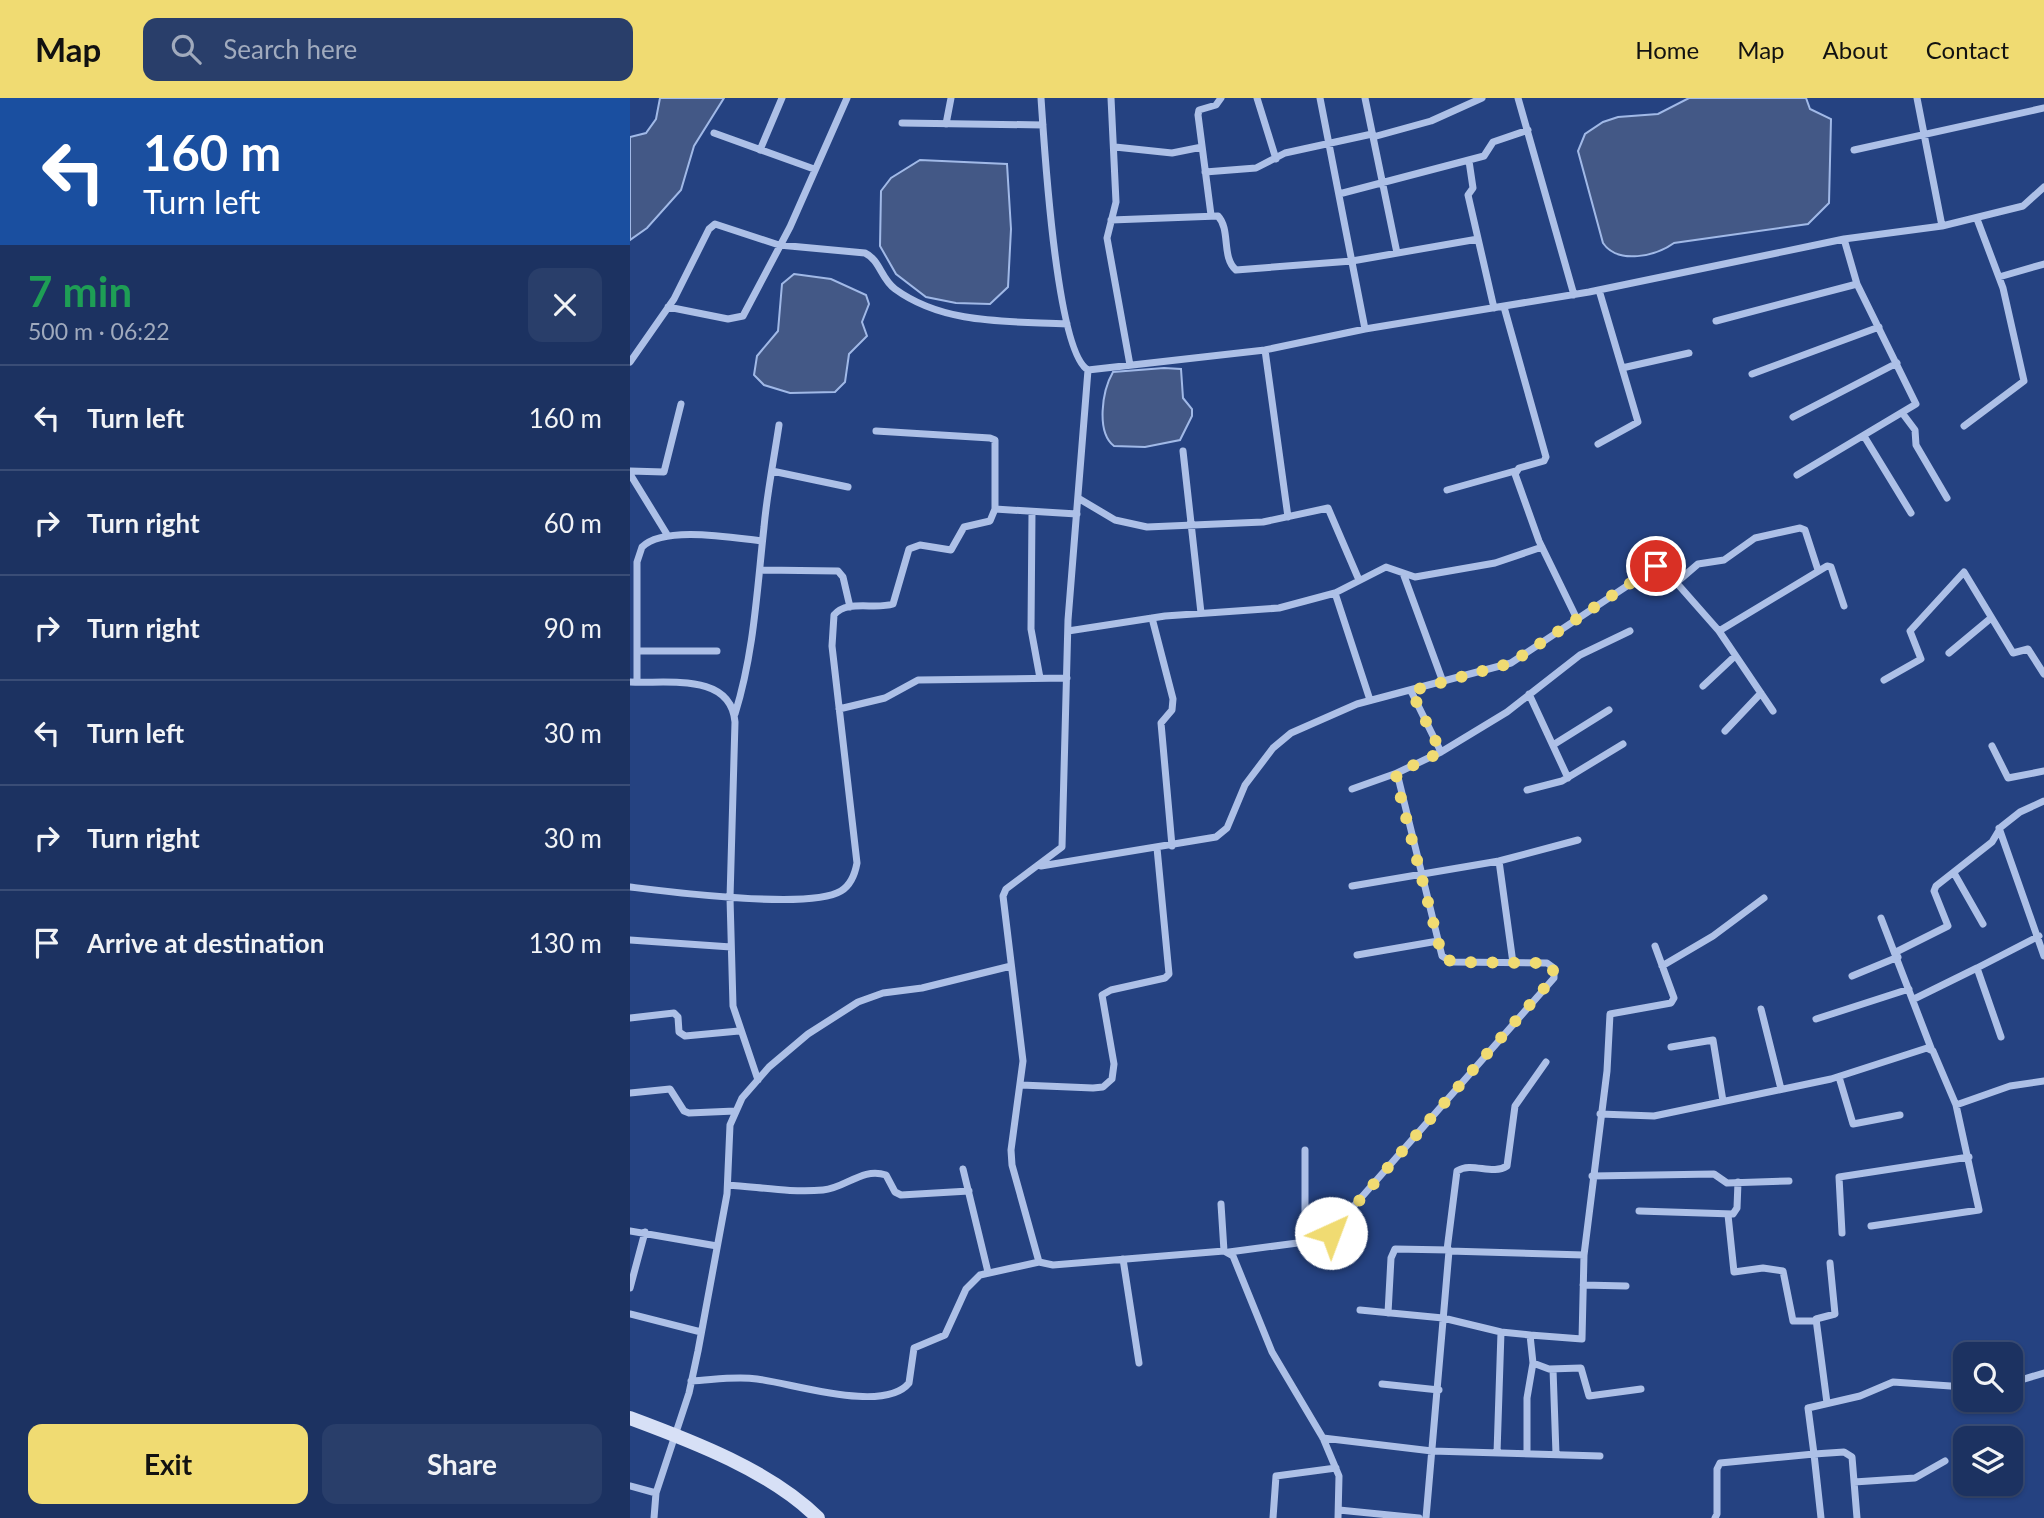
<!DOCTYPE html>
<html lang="en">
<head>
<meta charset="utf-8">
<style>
  body { margin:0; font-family:Lato,sans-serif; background:#293e6a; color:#f1f3f6; height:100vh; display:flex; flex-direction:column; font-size:26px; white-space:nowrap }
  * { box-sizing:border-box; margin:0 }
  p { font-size:23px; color:#a0aabd }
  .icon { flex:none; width:38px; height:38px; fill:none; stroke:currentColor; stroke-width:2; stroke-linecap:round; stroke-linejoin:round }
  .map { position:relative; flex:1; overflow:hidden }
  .panel { display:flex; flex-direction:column; background:#1c3261; width:630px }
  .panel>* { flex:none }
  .top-card { background:#1a4fa0; color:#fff; overflow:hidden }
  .fabs { position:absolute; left:1323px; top:1244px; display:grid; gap:14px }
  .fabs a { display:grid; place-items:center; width:70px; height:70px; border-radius:14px; background:#1c3261; box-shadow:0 2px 5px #0004,0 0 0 2px #3a4d76; font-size:35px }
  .pin { position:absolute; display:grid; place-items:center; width:60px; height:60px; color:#fff; margin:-30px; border:4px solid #fff; border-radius:50%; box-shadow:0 2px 7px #0007 }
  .me { position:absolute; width:77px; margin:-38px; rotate:43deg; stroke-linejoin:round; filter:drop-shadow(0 0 5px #0008) }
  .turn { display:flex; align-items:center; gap:24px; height:147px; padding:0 28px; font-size:32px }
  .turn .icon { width:91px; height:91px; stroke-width:2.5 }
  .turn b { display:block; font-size:49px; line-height:60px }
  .round { display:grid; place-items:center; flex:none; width:74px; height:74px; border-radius:14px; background:#293e6a }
  .head { display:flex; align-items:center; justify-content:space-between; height:119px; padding:0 28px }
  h1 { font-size:42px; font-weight:700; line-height:52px; color:#1e9e55 }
  .primary-button { display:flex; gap:14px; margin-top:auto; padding:14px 28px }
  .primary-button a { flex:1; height:80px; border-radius:14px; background:#f0db72; color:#111; font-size:28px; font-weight:700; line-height:80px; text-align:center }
  .primary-button a+a { background:#293e6a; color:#f1f3f6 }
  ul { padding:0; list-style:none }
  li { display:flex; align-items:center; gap:21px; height:105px; padding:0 28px; border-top:2px solid #3a4d76 }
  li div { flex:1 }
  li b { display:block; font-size:26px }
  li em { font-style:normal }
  header { display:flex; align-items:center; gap:42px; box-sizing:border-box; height:98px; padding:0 35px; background:#f0db72; color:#111 }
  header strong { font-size:33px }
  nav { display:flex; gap:38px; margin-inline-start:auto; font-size:24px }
  .search { width:490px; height:63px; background:#293e6a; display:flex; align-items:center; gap:18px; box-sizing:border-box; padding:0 24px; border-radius:14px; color:#a0aabd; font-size:26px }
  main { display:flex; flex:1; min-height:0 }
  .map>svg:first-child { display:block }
</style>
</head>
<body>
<header>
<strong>Map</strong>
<div class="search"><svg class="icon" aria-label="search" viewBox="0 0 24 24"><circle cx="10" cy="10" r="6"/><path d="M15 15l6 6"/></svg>Search here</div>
<nav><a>Home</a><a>Map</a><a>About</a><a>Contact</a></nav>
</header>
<main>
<section class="panel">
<div class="top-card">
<div class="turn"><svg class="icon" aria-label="left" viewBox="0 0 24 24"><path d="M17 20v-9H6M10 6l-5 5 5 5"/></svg><div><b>160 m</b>Turn left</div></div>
</div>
<div class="head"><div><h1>7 min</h1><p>500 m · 06:22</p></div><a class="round"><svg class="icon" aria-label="close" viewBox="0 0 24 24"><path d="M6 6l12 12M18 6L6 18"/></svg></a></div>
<ul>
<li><svg class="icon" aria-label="left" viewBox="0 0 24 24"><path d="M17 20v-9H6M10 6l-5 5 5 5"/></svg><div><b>Turn left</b></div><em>160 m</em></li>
<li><svg class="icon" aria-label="right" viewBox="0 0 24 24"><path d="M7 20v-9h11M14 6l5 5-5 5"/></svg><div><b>Turn right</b></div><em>60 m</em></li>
<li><svg class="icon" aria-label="right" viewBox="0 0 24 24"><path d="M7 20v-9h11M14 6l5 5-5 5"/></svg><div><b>Turn right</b></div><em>90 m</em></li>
<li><svg class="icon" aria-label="left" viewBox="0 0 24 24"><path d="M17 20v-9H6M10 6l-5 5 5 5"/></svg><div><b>Turn left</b></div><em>30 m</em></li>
<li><svg class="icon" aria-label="right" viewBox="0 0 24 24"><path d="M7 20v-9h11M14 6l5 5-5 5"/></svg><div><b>Turn right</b></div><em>30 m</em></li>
<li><svg class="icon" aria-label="arrive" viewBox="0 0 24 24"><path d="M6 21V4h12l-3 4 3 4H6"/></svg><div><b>Arrive at destination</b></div><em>130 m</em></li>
</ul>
<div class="primary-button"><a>Exit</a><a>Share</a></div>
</section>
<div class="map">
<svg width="1414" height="1420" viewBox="0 0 1414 1420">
  <rect width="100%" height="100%" fill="#254281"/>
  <path fill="#435886" stroke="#a1b9e7" stroke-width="2" d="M 30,0 L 94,0 L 64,48 L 51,92 L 17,130 L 0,142 L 0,39 L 16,35 L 26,21 Z
    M 1059,0 L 1176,0 L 1180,11 L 1201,21 L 1199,105 L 1178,126 L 1044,145 C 1026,158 988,167 973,145 L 948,53 L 955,36 L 973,24 L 988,19 L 1028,16 Z
    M 290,62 L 377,66 L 381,131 L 378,189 L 360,206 L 326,205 L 296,199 L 266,176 L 250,148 L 251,93 L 261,80 Z
    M 164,176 L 201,181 L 236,197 L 239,206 L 232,224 L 237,238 L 219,256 L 215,284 L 205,294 L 160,295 L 134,287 L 124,277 L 127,258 L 148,233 L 152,186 Z
    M 534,270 L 551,271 L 553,300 L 562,311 L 562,318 L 550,342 L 515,349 L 484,348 C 466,334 472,293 483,274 Z"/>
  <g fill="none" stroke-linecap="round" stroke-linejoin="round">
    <path stroke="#adc0e7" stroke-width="7" d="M 411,0 C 414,43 426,254 458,272 L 635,252 L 735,231 L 959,194 L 1214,141 L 1312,128 L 1393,108 L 1414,89
      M 481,0 L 486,104 L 477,140 L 500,267
      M 627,0 L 646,61
      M 690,0 L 735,231
      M 735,0 L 767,155
      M 888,0 L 944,197
      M 1287,0 L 1312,128
      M 272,25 L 413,27
      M 316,26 L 321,0
      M 84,35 L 184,71
      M 743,39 L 801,23 L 852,0
      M 485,49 L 542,55 L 572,49
      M 130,52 L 152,0
      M 1224,52 L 1414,10
      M 839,63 L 843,90 L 838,97 L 864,210
      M 575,74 L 626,70 L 655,55 L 742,36
      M 709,96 L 854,58 L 863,44 L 898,32
      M 581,117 L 568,17 L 569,12 L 586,7 L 591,0
      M 481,122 L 588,118 C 601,132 591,159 606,172 L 722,163 L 848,141
      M 1369,179 L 1414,166
      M 38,209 L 98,221 L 113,218 L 160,129 L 217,0
      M 874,209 L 916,359 L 914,363 L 889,370 L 885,376 L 909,443 L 947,521
      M 1086,223 L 1227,186
      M 635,252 L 658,419
      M 0,264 L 44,201 L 79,131 L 85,126 L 149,147 L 235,155 C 250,162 251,181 265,191 C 314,227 379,223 437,226
      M 992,270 L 1059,255
      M 458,272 L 438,522 L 432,749 L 376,791 L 373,798 L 393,963 L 381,1052 L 382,1067 L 409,1164 L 423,1167 L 594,1153 L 603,1158 L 642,1254 L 693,1340 L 709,1378 L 708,1420
      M 1122,276 L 1249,229
      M 1273,316 L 1285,332 L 1286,347 L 1317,400
      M 1163,319 L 1267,265
      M 1334,328 L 1394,283 L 1373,190 L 1347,121
      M 246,333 L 360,340 L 365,342 L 365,411 L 447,416
      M 1234,338 L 1281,415
      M 968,346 L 1008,324 L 969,192
      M 553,353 L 571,515
      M 0,373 L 34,374 L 51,306
      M 142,373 L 218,389
      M 0,376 L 38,438
      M 1167,377 L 1286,306 L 1227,186 L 1214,141
      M 817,392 L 885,373
      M 448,400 L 485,422 L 517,429 L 633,424 L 698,410 L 729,482
      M 402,414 L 401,531 L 410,580
      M 130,472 L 208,473 L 213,479 L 220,509
      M 773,475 L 813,584
      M 1047,484 L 1068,466 L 1094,462 L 1125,440 L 1170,430 L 1175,432 L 1188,472
      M 705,495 L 740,602
      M 522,520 L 543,601 L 542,612 L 531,625 L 542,748
      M 438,533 L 535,518 L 649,510 L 705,495 L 756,469 L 785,479 L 865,465 L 912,449
      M 1089,533 L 1197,468 L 1201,469 L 1214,508
      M 7,553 L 87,553
      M 1319,555 L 1361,520
      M 1254,582 L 1291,561 L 1280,533 L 1334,474 L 1383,555 L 1398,551 L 1414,576
      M 0,584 C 37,586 101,574 105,624 L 100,800 L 103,908 L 128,982
      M 7,584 L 7,464 L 12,449 C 34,427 104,440 132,443
      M 1073,588 L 1105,558
      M 781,593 L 811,654
      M 899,596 L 938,680
      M 209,611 L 255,600 L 288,582 L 437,580
      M 105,616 C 124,555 127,492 134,429 C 137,395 144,361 149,327
      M 1095,633 L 1131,595
      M 923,647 L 979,612
      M 1362,648 L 1378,680 L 1414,673
      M 722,691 L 767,675
      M 897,692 L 932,683 L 993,646
      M 1369,730 L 1414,858
      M 869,763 L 883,865
      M 411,768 L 586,739 L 597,730 L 615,687 L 643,650 L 661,635 L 727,606 L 881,565 L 1030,466 L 1089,533 L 1143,613
      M 1324,775 L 1353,826
      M 722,788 L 869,763 L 948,742
      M 0,789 C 41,794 180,812 211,793 C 221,787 225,776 227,765 L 202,548 L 204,517 C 217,501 245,512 263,506 L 279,451 L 290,447 L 321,452 L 334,429 L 360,423 L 365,411
      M 1251,820 L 1301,950
      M 0,842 L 101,849
      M 1266,854 L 1318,828 L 1304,793 L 1306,788 L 1362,744 L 1371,729 L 1390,714 L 1414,703
      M 727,857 L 808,843
      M 1032,868 L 1083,838 L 1134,800
      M 1347,870 L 1409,838
      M 1222,878 L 1268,859
      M 1284,901 L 1347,870 L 1371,939
      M 1131,911 L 1151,991
      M 0,920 L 44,915 L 48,919 L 49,934 L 55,938 L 109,933
      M 1186,921 L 1279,891
      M 1041,949 L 1083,942 L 1093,1003
      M 1209,979 L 1223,1026 L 1270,1017
      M 391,987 L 463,990 L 473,989 L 482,981 L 484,966 L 472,897 L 481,892 L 535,880 L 539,876 L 527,750
      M 0,995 L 40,991 L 54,1013 L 59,1015 L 105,1013
      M 970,1016 L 1024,1018 L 1201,981 L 1297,950 L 1303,953 L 1326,1007 L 1380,988 L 1414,983
      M 333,1071 L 358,1174
      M 962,1078 L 1084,1076 L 1097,1085 L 1159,1083
      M 98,1087 C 129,1089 162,1095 193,1092 C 216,1090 232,1069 256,1077 L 265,1094 L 271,1097 L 339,1093
      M 591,1106 L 594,1153
      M 1009,1113 L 1103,1116 L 1107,1110 L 1108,1084
      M 1098,1117 L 1104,1174 L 1133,1170 L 1153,1173 L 1163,1223 L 1186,1223
      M 1241,1128 L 1349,1112 L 1326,1007
      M 0,1133 L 87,1148
      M 1212,1135 L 1209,1079 L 1339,1059
      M 675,1144 L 675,1052
      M 817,1152 L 827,1073 C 842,1063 862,1078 877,1068 L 885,1008 L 916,964
      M 599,1154 L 675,1144 L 701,1134 L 924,880 L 924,870 L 917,865 L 822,864 L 812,858 L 767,675 L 811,654 L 877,614 L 950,557 L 1000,533
      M 493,1161 L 509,1265
      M 953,1187 L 996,1188
      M 0,1190 L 15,1134
      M 730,1212 L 813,1220 L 871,1234 L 900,1237 L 903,1265 L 919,1271 L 951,1270 L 959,1298 L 1011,1291
      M 758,1215 L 761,1160 L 765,1151 L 819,1152
      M 0,1216 L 71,1234
      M 900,1237 L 952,1241 L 954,1157
      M 923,1271 L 926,1356
      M 61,1283 C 83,1282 105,1278 127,1281 C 162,1285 254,1316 279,1285 L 284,1250 L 315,1237 L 336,1191 L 350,1177 L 409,1164
      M 1381,1285 L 1414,1275
      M 752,1286 L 809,1292
      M 1197,1305 L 1186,1221 L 1205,1216 L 1200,1165
      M 693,1340 L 802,1353 L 970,1358
      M 867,1355 L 871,1234
      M 897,1356 L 897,1300 L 903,1265
      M 1224,1384 L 1285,1380 L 1315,1363
      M 0,1388 L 26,1395
      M 709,1412 L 789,1420
      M 24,1420 L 26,1395 L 59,1295 L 68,1253 L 97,1096 L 100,1027 L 112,1000 L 139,969 L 178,936 L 228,904 L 253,895 L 292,890 L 381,868
      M 643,1420 L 646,1378 L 706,1370
      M 796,1420 L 819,1153 L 954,1157 L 977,973 L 980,916 L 1041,905 L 1044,900 L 1025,848
      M 1085,1420 L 1087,1416 L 1087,1371 L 1090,1365 L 1184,1356 L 1178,1310 L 1230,1298 L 1263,1284 L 1335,1289
      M 1191,1420 L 1184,1356 L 1214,1354 L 1222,1359 L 1227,1420"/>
    <path stroke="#d7e0f6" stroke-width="14" d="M 0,1320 C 62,1343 141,1373 188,1420"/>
  </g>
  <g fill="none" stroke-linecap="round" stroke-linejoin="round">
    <path stroke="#f0db72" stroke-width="12" stroke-dasharray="0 21.6" d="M 701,1135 L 923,880 L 923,870 L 917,865 L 822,864 L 812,858 L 766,681 L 767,675 L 811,654 L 781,593 L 881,565 L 1026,468"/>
  </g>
</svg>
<div class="fabs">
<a><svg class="icon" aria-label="search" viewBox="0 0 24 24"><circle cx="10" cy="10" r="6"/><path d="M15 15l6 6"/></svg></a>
<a><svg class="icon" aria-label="layers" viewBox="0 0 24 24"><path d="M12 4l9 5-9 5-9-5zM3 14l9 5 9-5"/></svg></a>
</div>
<div class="pin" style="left:1026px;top:468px;background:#d93025"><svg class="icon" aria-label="arrive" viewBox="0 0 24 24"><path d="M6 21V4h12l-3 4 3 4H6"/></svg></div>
<svg class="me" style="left:701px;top:1135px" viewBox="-20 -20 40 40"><circle r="19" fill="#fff"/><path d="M0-13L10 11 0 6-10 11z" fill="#f0db72"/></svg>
</div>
</main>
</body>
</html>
